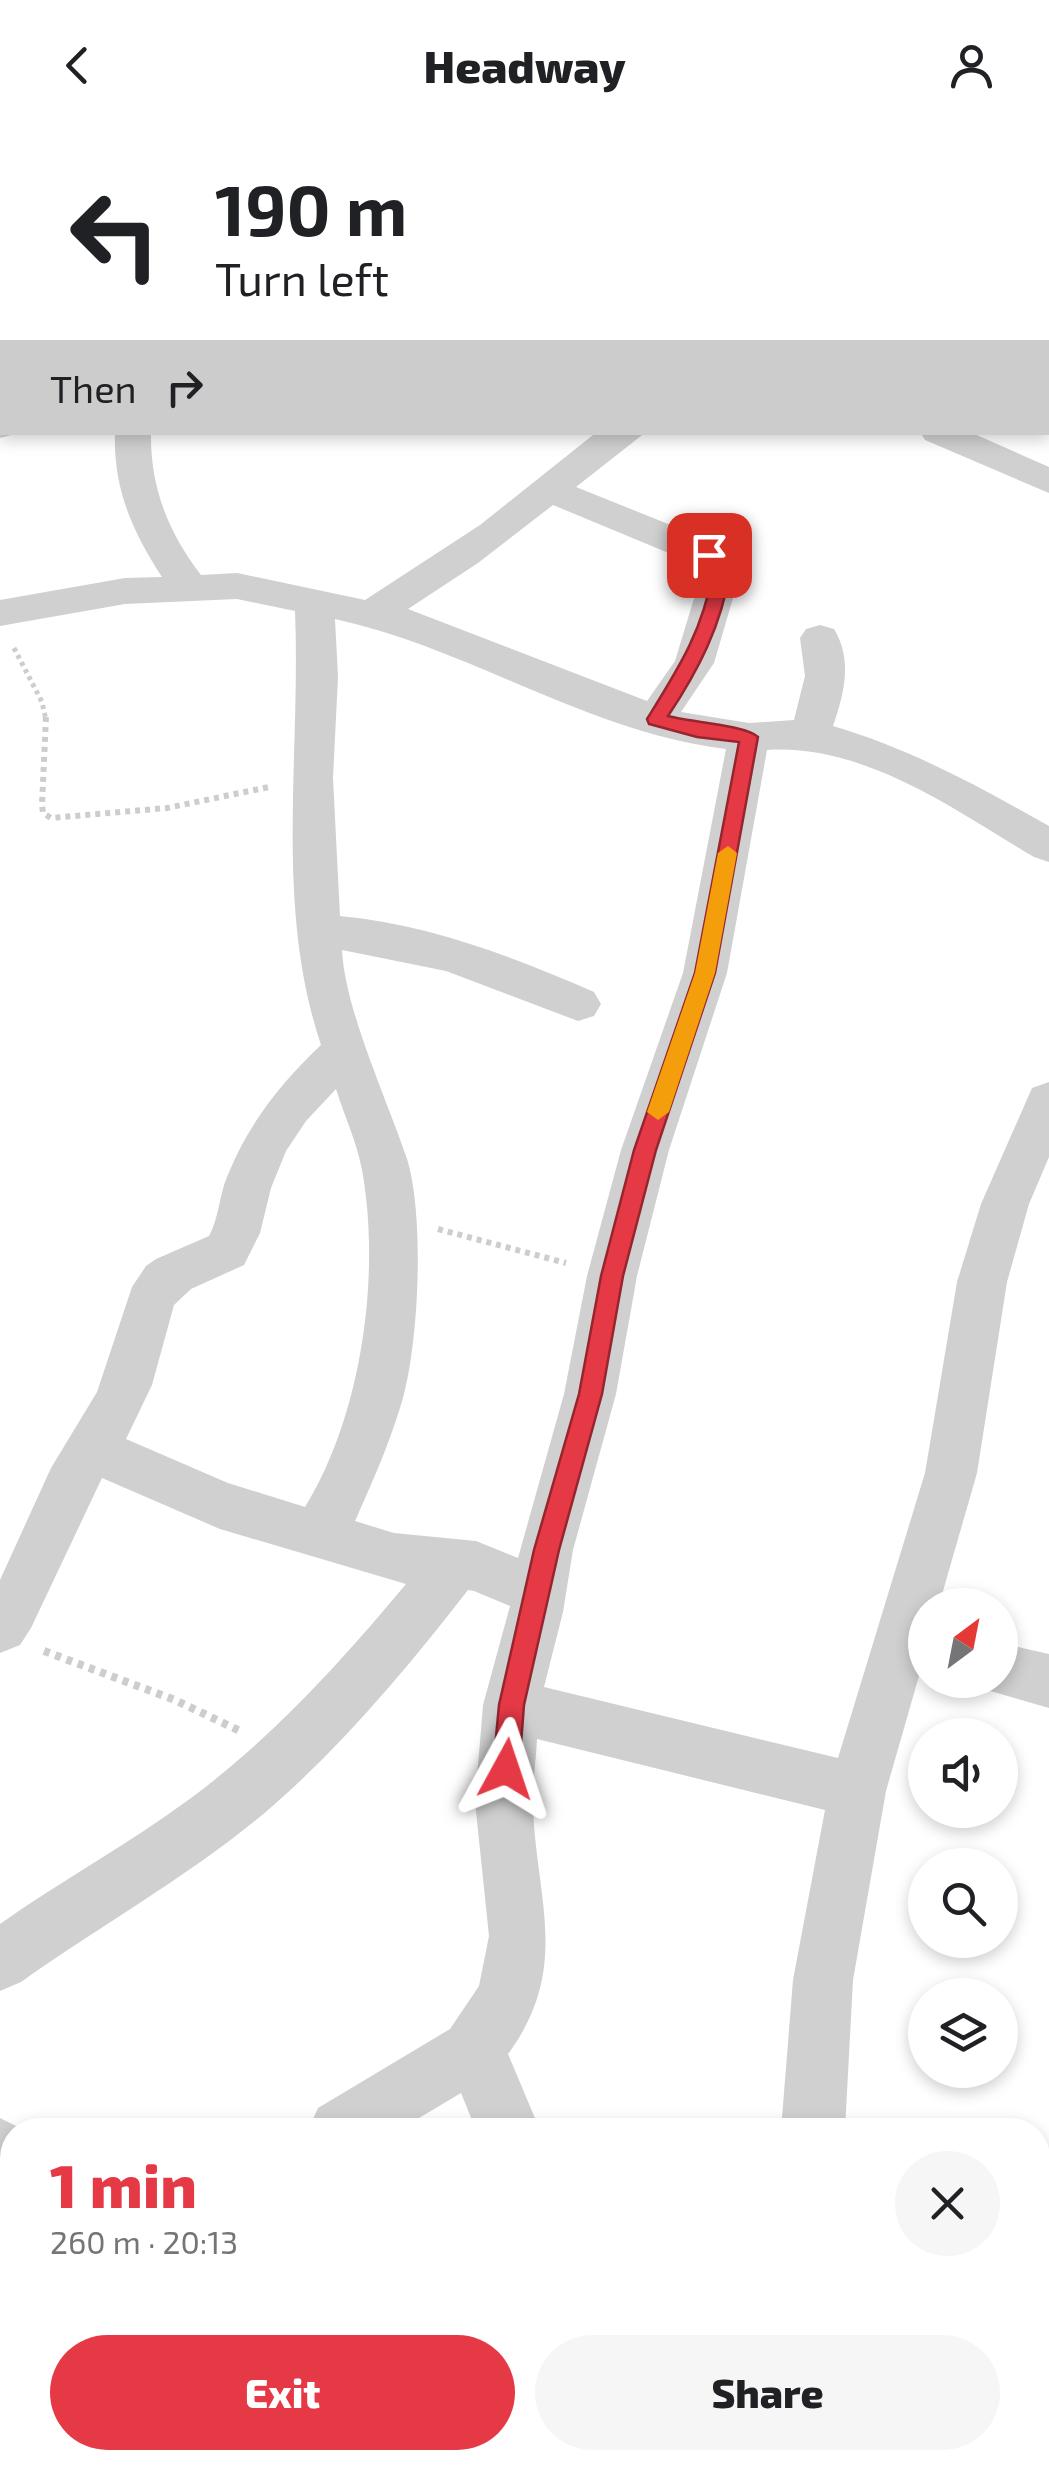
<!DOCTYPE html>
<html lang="en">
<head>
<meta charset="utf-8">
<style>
  body { margin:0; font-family:"Exo 2",sans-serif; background:#f6f6f6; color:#202124; height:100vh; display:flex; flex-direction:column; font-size:38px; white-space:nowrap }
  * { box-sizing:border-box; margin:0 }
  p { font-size:32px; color:#757577 }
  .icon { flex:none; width:55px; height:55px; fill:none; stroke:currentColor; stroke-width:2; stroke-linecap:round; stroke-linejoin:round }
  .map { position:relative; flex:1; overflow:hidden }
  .details { position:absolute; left:0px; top:1988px; width:1050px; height:352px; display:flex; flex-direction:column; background:#fff; border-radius:40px 40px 0 0; box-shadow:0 5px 15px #0003 }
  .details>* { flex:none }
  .guide { position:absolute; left:0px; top:0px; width:1050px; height:305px; box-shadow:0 5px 15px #0003; background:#fff; color:#202124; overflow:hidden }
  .needle { width:65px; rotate:32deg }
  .fabs { position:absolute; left:908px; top:1458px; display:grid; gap:20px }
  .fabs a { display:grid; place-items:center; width:110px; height:110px; border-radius:50%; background:#fff; box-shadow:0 5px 15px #0003; font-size:50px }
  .pin { position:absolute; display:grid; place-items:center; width:85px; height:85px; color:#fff; margin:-42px; border-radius:20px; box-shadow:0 5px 15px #0006 }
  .me { position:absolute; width:110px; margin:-55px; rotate:5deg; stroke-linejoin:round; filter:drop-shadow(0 0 8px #0008) }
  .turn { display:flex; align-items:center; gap:35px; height:210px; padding:0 50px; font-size:45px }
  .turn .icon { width:130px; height:130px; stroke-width:2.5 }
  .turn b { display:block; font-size:70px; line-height:85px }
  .then { display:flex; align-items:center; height:95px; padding:0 50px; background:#0003; gap:20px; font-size:38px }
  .round { display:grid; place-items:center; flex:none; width:105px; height:105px; border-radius:52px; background:#f6f6f6 }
  .headline { display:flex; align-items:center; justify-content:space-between; height:170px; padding:0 50px }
  h1 { font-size:60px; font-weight:800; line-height:75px; color:#e63946 }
  .button { display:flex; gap:20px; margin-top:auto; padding:20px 50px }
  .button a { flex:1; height:115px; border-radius:60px; background:#e63946; color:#fff; font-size:40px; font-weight:800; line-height:115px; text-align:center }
  .button a+a { background:#f6f6f6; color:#202124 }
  header { display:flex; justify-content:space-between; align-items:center; height:130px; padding:0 50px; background:#fff; font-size:45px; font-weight:800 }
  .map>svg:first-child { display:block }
</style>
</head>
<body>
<header><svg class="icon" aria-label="back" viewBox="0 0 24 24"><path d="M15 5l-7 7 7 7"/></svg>Headway<svg class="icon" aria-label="person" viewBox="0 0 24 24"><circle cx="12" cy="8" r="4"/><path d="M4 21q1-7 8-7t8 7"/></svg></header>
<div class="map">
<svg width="1049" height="2339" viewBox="0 0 1049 2339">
  <rect width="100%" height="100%" fill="#fff"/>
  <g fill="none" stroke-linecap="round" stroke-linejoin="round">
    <path stroke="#cdcdcd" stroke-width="5" stroke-dasharray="4 4" stroke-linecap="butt" d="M 14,518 L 42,572 L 46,590"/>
    <path stroke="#cdcdcd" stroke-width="6" stroke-dasharray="5 5" stroke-linecap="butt" d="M 46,587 L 42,675 L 43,683 L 51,688 L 167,678 L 269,657
      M 438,1099 L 566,1133"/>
    <path stroke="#cdcdcd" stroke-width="8" stroke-dasharray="6 6" stroke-linecap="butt" d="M 44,1521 L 175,1570 L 240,1601"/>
    <path fill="#d0d0d0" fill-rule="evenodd" d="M 455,0 L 487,0 L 489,2 L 457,2 Z
      M 2,45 L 2,65 L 0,66 L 0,46 Z
      M 0,285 L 2,302 L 15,304 L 0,308 Z
      M 115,302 L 151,302 C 150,357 168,402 201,445 L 237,443 L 365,470 L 480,395 L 593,305 L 646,302 L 576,357 L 723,416 L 741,441 L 714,533 L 681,582 L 749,593 L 794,590 L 805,546 L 800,508 L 806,499 L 820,495 L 834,499 C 853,530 844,564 833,596 C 911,619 978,656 1049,696 L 1049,732 L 1034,727 C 953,679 865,614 767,620 L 727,843 L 669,1020 L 637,1146 L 616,1264 L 573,1420 L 563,1482 L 544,1557 L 838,1628 L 925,1343 L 957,1152 L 981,1074 L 1032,958 L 1049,952 L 1049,1027 L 1029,1074 L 1007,1152 L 977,1343 L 939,1475 L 925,1475 L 925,1525 L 886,1661 L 853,1850 L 845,2000 L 781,2000 L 793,1850 L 825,1680 L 537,1609 C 536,1629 533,1650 533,1671 C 534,1764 573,1836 508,1924 L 540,2000 L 476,2000 L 461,1963 L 399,2000 L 308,2000 L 318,1978 L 450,1899 L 479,1856 L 489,1806 L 475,1672 L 483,1575 L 510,1476 L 474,1461 L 468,1460 C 405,1541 339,1620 261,1686 C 186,1748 100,1796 21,1852 L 0,1861 L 0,1794 C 62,1750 129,1714 191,1668 C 272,1608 341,1532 406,1454 L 220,1399 L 102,1348 L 31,1498 L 20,1515 L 0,1523 L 0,1450 L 51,1338 L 97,1262 L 132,1157 L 146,1136 L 156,1129 L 209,1106 C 219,1088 219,1066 227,1047 C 248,994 280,954 321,915 C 274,774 301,627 295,481 L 237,469 L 125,474 L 0,496 L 0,470 L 125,448 L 162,447 C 132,401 113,358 115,302 ZM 553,375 L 695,434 L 702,442 L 675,531 L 647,571 L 408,479 L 478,433 ZM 335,489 C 469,518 589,603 726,619 L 683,843 L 621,1020 L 587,1146 L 564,1264 L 518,1428 L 476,1411 L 394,1403 L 355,1391 C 371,1355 388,1317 400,1278 C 419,1222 425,1086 407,1029 C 387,969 345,880 342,820 L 446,841 L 578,891 L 594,886 L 601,874 L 594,862 C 513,827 429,794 340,786 L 333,648 L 338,547 ZM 336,959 C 344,985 357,1012 362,1040 C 381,1144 362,1285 305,1377 L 228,1353 L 126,1309 L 152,1255 L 174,1175 L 191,1159 L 244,1135 L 260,1103 L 271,1058 L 286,1021 L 306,991 Z
      M 920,302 L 970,302 L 1049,337 L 1049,363 L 925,310 Z
      M 1000,1513 L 1049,1524 L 1049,1578 L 980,1558 L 977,1550 L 1000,1550 Z
      M 0,1988 L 24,2000 L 12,2000 L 12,2073 L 0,2068 Z
      M 141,2328 L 210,2328 L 215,2339 L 145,2339 Z
      M 802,2328 L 870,2328 L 872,2339 L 804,2339 Z"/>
  </g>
  <path fill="#e63946" stroke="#96252e" stroke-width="2.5" d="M 709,419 L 715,421 L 730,440 C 722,495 698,541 668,586 C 689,592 746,595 758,607 L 715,843 L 656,1020 L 623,1146 L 602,1264 L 559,1420 L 524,1575 L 519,1639 L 515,1648 L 506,1652 L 497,1648 L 493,1639 L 499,1575 L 534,1420 L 579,1264 L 601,1146 L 634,1020 L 695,843 L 739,612 L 697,607 L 649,594 L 647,589 C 678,539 703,501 713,441 L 700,425 Z"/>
  <path fill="#f59e0b" d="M 728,716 L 737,723 L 715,843 L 669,982 L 658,990 L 647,982 L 695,843 L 718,723 Z"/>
</svg>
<div class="fabs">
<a><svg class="needle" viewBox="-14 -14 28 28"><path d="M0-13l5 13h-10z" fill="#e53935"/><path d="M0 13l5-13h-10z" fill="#757577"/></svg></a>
<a><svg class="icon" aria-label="sound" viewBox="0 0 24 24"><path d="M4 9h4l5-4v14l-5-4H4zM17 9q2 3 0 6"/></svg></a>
<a><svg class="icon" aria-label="search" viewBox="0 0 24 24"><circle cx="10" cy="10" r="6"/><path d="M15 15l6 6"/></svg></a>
<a><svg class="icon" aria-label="layers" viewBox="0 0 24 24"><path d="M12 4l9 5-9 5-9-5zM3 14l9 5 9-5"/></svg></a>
</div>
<div class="pin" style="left:709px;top:425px;background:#d93025"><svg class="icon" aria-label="arrive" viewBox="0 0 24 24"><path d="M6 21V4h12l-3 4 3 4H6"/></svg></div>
<svg class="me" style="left:506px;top:1639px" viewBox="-20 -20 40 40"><path d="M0-17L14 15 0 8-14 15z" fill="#e63946" stroke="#fff" stroke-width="4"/></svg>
<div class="guide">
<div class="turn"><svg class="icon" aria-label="left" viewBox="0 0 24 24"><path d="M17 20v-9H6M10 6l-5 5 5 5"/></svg><div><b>190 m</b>Turn left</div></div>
<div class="then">Then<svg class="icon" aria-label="right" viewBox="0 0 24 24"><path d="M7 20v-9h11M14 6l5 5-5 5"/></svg></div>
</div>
<section class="details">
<div class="headline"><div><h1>1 min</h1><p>260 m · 20:13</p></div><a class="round"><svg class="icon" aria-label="close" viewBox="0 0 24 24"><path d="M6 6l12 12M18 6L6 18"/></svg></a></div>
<div class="button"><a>Exit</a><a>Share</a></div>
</section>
</div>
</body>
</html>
